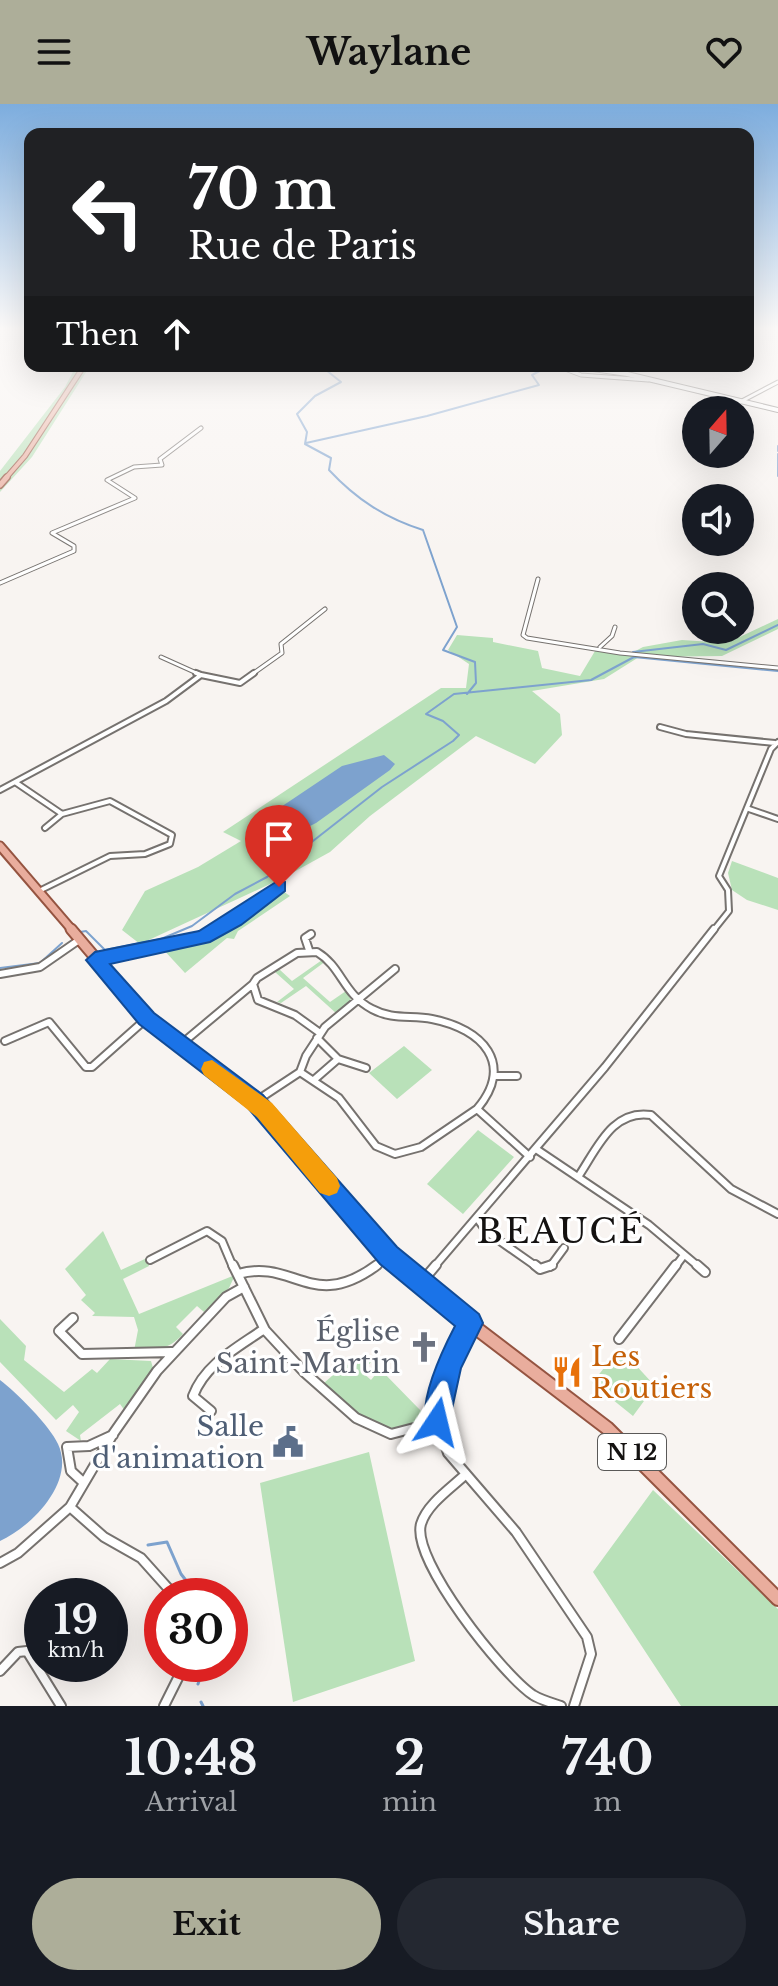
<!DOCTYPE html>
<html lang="en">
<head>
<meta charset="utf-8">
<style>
  body { margin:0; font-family:"Libre Baskerville",serif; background:#242831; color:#f1f3f6; height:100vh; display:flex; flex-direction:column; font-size:30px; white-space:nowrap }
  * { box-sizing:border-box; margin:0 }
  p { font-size:26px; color:#9ea1a6 }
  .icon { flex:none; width:44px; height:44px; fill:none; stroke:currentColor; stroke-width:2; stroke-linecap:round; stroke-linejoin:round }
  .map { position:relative; height:1602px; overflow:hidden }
  .side { display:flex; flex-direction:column; background:#171b24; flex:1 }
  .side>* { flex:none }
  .guide { position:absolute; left:24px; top:24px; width:730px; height:244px; border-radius:16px; box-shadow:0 8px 32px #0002; background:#202124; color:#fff; overflow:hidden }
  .needle { width:52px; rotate:20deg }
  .tools { position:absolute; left:682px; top:292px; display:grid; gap:16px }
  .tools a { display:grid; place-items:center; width:72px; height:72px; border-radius:50%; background:#171b24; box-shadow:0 8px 32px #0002; font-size:40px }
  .speed { position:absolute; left:24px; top:1474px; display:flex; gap:16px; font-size:40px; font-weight:700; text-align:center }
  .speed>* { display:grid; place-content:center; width:104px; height:104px; border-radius:50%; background:#171b24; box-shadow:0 8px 32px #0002; line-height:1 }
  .speed small { font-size:20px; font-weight:400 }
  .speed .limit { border:12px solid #d22; background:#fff; color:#111 }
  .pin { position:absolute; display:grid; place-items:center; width:68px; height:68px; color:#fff; margin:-82px -34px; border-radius:50% 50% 50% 0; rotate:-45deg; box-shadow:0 0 8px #0007 }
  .pin .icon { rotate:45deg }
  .me { position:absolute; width:88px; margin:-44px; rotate:10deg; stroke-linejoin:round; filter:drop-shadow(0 0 6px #0008) }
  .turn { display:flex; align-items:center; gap:28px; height:168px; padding:0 32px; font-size:36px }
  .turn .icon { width:104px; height:104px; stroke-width:2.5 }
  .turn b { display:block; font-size:56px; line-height:68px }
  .then { display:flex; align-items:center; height:76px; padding:0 32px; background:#0003; gap:16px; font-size:30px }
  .eta { display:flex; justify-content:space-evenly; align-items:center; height:136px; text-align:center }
  .eta b { font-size:48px; font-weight:700; line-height:56px }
  .cta { display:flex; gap:16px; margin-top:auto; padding:16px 32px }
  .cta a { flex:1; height:92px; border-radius:48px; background:#adae99; color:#111; font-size:32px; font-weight:700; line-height:92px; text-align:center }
  .cta a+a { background:#242831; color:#f1f3f6 }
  header { display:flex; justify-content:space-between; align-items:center; height:104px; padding:0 32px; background:#adae99; color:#111; font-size:36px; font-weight:700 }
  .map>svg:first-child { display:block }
</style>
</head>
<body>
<header><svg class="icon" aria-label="menu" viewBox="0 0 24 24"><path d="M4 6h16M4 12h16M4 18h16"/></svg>Waylane<svg class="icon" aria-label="heart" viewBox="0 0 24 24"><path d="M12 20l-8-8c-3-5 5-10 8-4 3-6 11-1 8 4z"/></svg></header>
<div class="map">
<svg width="778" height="1602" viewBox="0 0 778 1602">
  <rect width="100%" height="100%" fill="#f8f4f1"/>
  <path fill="#b9e1b9" d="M 76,262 L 90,262 L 32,353 L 0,388 L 0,367 L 65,283 Z
    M 778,515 L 778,525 L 722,552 L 639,553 L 604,575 L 532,587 L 560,610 L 562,631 L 535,660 L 476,632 L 370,712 L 330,748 L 283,774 L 140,840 L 122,826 L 145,787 L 198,763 L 241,737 L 223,728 L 441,584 L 466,584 L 469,560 L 448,546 L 457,531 L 493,534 L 493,538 L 538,547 L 542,564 L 580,572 L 595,547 L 628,551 L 643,543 L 682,536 L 727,539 Z
    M 732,757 L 778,774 L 778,806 L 747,796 L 732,786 L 728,769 Z
    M 280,785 L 290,792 L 238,827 L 234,835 L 227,834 L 185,869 L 161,843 C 210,836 241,814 280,785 Z
    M 322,856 L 326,857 L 303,874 L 330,898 L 346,887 L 351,896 L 337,910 L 306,882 L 281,899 L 277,898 L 294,885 L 275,868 L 279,865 L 292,877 Z
    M 404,942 L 432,966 L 397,995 L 369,969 Z
    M 478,1026 L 514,1053 L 463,1110 L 427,1080 Z
    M 103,1127 L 121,1166 L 147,1154 L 149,1162 L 123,1175 L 139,1210 L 235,1171 L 229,1184 L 204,1208 L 197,1202 L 176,1223 L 183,1230 C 168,1247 154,1246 134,1247 L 138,1226 L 134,1213 L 92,1212 L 95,1209 L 81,1196 L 86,1191 L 65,1165 Z
    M 0,1215 L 26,1242 L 24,1256 L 64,1288 L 92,1265 L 97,1269 L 110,1255 L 151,1257 L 153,1264 L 125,1307 L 120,1300 L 80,1331 L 81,1337 L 66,1327 L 79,1308 L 73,1301 L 56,1316 L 0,1258 Z
    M 620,1244 L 655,1282 L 633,1312 L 592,1279 Z
    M 364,1253 L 372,1257 L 362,1268 L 371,1276 L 380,1265 L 422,1308 L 422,1314 C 389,1345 348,1302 324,1279 L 341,1264 Z
    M 369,1348 L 415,1557 L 293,1598 L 260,1379 Z
    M 653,1386 L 778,1505 L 778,1602 L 681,1602 L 593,1468 Z"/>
  <path fill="#7da2ce" d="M 384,651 L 395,660 L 390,666 L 316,719 L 286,734 L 263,720 L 266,713 L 342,662 Z
    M 0,1276 C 16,1288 50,1322 58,1340 C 76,1378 31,1423 0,1437 Z"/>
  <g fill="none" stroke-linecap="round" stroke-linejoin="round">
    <path stroke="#7da2ce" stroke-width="2" d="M 321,262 L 341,278 L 315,292 L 297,310 L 307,328 L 305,340 L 331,354 L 329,366 C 356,395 385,414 423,426 L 457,523 L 443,546 L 475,558 L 476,579 L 467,590
      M 306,339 L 427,312 L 539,281 L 532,271 L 549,262
      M 778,342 L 778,347
      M 778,350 L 778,372
      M 633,548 L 703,540 L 726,546 L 778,521
      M 80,828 L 86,827 L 105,846 L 161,835 L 192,822 L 235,790 L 267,773 L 382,683 L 453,637 L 459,631 L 443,617 L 426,610 L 454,590 L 591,576 L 634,553 L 778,567
      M 0,864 L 40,859 L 62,839"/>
    <path stroke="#7da2ce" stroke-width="3" d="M 148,1441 L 167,1438 L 181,1470 L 198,1492
      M 198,1580 L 205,1560
      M 201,1598 L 203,1602"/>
    <defs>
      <path id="street-far3" d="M 557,262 L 581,271 L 648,276
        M 740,298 L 778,278
        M 538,475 L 523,531 L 527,534 L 620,549 L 778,564
        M 0,479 L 74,447 L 74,442 L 52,429 L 135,394 L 107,376 L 134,363 L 162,361 L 160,355 L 201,324
        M 600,543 L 612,532 L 615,523
        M 161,553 L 201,571
        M 251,571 L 282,549 L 281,540 L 325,505"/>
      <path id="street-far2" d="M 196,569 L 201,571
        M 660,623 L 686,630 L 775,639
        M 15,678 L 166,597 L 201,571 L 240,579 L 254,569
        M 0,686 L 15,678 L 62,710 L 110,697 L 172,731 L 170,740 L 145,750 L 110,752 L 39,787
        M 749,705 L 778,715
        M 45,724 L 62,710
        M 214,827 L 279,783
        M 713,827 L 729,807 L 728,786 L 719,772 L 771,645 L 778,638"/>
      <path id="street-far1" d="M 309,846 L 305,834 L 311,830
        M 96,855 L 204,833 L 217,825
        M 0,870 L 40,863 L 79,836
        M 320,929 L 295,911 L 258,896 L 253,880 L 257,874 L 297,849 L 317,848 C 342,863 343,890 372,905 C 392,916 411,911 432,915 C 483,925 515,960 477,1005 L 530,1053
        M 5,937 L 49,918 L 86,963 L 92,963 L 146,915
        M 180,941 L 253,880
        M 338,955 L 366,964
        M 300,968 L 339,994 L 376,1042 L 395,1050 L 421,1043 L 477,1005
        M 497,972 L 517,972
        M 315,975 L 338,955 L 317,934
        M 256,997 L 300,968 L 306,952 L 325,923 L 395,865
        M 536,1045 L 649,1121 L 699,1163
        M 578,1073 C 597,1045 612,1005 651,1011 L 731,1085 L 778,1110
        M 477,1114 L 487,1128 L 537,1163
        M 150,1156 L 207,1127 L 222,1137 L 233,1163
        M 374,1163 L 389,1151
        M 434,1163 L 605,963 L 714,825
        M 550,1163 L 564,1144
        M 675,1163 L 684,1151"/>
      <path id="street" d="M 233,1161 L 265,1226 L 304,1268 L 356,1314 L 391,1330 L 437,1318
        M 535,1161 L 540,1165 L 552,1161
        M 697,1161 L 705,1168
        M 238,1170 C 294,1154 312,1209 377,1161
        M 420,1180 L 436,1161
        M 73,1214 L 59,1227 L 82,1250 L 172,1248
        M 470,1220 C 444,1259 430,1304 448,1349 L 516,1428 L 587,1533 L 591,1550 L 574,1602
        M 619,1235 L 676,1161
        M 211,1307 L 193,1292 C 205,1260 237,1244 264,1225
        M 466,1370 C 451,1384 427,1400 421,1420 C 411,1456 503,1571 533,1591 C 541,1596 552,1599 561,1602
        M 84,1379 L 71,1367 L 67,1343 L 89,1342 L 113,1331
        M 70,1403 L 104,1433 L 141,1454 L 175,1492
        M 0,1459 L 18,1449 L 70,1403 L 113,1330 L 157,1267 L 226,1193 L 244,1183
        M 0,1567 L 18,1548 L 27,1547 L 61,1602
        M 164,1602 L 185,1560"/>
      <path id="secondary" d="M 573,262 L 627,270 L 778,306"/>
      <path id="primary-far4" d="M 5,375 L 25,352 L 84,262"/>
      <path id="primary-far3" d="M 0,381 L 7,373"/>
      <path id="primary-far2" d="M 0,742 L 73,827"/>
      <path id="primary-far1" d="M 71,825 L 147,915 L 256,997 L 402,1163"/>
      <path id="primary" d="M 400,1161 L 426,1186 L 607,1324 L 778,1495"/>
    </defs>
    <use href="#street-far3" stroke="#76726f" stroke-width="5"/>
    <use href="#street-far2" stroke="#76726f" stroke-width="8"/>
    <use href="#street-far1" stroke="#76726f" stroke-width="10"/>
    <use href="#street" stroke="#76726f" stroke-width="12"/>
    <use href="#secondary" stroke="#76726f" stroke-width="6"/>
    <use href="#primary-far4" stroke="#955441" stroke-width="6"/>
    <use href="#primary-far3" stroke="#955441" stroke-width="8"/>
    <use href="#primary-far2" stroke="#955441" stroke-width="11"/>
    <use href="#primary-far1" stroke="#955441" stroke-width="13"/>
    <use href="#primary" stroke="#955441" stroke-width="16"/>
    <use href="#street-far3" stroke="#fff" stroke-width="3"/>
    <use href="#street-far2" stroke="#fff" stroke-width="4"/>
    <use href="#street-far1" stroke="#fff" stroke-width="6"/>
    <use href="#street" stroke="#fff" stroke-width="8"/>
    <use href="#secondary" stroke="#fff" stroke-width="4"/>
    <use href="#primary-far4" stroke="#e9ad9d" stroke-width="4"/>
    <use href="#primary-far3" stroke="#e9ad9d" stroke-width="5"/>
    <use href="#primary-far2" stroke="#e9ad9d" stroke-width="7"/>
    <use href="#primary-far1" stroke="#e9ad9d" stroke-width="9"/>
    <use href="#primary" stroke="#e9ad9d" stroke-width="12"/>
  </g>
  <linearGradient id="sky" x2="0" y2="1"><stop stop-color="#7dadde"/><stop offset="0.5" stop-color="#fcfaf9"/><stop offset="1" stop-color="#fcfaf9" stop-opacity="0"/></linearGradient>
  <rect width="778" height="449" fill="url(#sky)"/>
  <path fill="#1a73e8" stroke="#114b97" stroke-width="2" d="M 279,776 L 285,778 L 285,787 L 241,821 L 210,838 L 110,860 L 154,909 L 263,991 L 397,1143 L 479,1210 L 483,1219 L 461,1264 L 447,1328 L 437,1332 L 428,1328 C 416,1301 442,1247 455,1222 L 380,1160 L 248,1004 L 139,920 L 86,856 L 95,848 L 199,827 Z"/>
  <path fill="#f59e0b" d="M 212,956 L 272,999 L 337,1074 L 340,1082 L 337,1089 L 329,1092 L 320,1089 L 257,1013 L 204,971 L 201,965 L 204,958 Z"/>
  <defs>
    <symbol id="church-bare" viewBox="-9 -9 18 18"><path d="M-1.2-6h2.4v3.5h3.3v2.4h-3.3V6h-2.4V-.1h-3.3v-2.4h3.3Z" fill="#6b7280" stroke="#fff" stroke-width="2.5" paint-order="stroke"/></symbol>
    <symbol id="restaurant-bare" viewBox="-9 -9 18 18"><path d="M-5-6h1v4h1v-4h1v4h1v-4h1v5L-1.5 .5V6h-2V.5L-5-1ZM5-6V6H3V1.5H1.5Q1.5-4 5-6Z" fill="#e8710a" stroke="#fff" stroke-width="2.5" paint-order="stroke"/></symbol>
    <symbol id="civic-bare" viewBox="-9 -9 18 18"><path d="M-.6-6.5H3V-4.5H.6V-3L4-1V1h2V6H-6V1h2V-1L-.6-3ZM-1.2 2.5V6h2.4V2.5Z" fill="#5c6f8a" stroke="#fff" stroke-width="2.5" paint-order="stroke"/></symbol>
  </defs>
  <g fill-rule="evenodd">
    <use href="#church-bare" x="402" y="1221" width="44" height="44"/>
    <use href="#restaurant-bare" x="545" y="1246" width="44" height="44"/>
    <use href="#civic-bare" x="266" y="1316" width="44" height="44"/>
  </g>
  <g text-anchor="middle" stroke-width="6" stroke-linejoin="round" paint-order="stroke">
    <rect fill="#fff" stroke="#5a5958" stroke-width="2" x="598" y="1330" width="68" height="36" rx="6"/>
    <g font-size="22" font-weight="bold" fill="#141211">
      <text x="632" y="1356">N 12</text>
    </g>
    <g font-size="28" fill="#5b616d" stroke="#fff" text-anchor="end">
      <text x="400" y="1237">Église<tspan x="400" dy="32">Saint-Martin</tspan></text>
    </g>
    <g font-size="28" fill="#c56008" stroke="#fff" text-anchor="start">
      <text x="591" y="1262">Les<tspan x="591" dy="32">Routiers</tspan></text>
    </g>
    <g font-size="28" fill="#4e5e75" stroke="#fff" text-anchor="end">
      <text x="264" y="1332">Salle<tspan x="264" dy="32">d'animation</tspan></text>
    </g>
    <g font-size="34" letter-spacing="2" fill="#141211" stroke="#fff">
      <text x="561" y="1139">BEAUCÉ</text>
    </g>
  </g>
</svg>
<div class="tools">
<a><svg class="needle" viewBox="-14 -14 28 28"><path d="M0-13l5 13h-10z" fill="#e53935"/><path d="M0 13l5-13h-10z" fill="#9ea1a6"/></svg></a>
<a><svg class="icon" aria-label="sound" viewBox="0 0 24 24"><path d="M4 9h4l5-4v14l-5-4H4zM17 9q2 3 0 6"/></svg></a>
<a><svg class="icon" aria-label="search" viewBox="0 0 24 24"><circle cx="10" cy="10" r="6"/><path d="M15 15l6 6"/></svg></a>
</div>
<div class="speed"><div>19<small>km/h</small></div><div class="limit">30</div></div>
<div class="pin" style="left:279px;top:783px;background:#d93025"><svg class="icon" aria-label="arrive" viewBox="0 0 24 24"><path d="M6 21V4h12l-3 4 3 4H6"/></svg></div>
<svg class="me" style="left:437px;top:1318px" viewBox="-20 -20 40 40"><path d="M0-17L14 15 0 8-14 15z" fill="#1a73e8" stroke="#fff" stroke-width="4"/></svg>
<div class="guide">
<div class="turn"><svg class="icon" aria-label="left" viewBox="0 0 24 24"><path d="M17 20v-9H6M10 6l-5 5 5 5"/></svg><div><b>70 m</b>Rue de Paris</div></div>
<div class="then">Then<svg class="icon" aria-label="ahead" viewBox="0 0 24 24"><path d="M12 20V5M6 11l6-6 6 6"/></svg></div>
</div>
</div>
<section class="side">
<div class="eta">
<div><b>10:48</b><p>Arrival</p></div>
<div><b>2</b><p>min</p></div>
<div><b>740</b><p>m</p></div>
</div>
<div class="cta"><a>Exit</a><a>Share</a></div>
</section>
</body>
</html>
